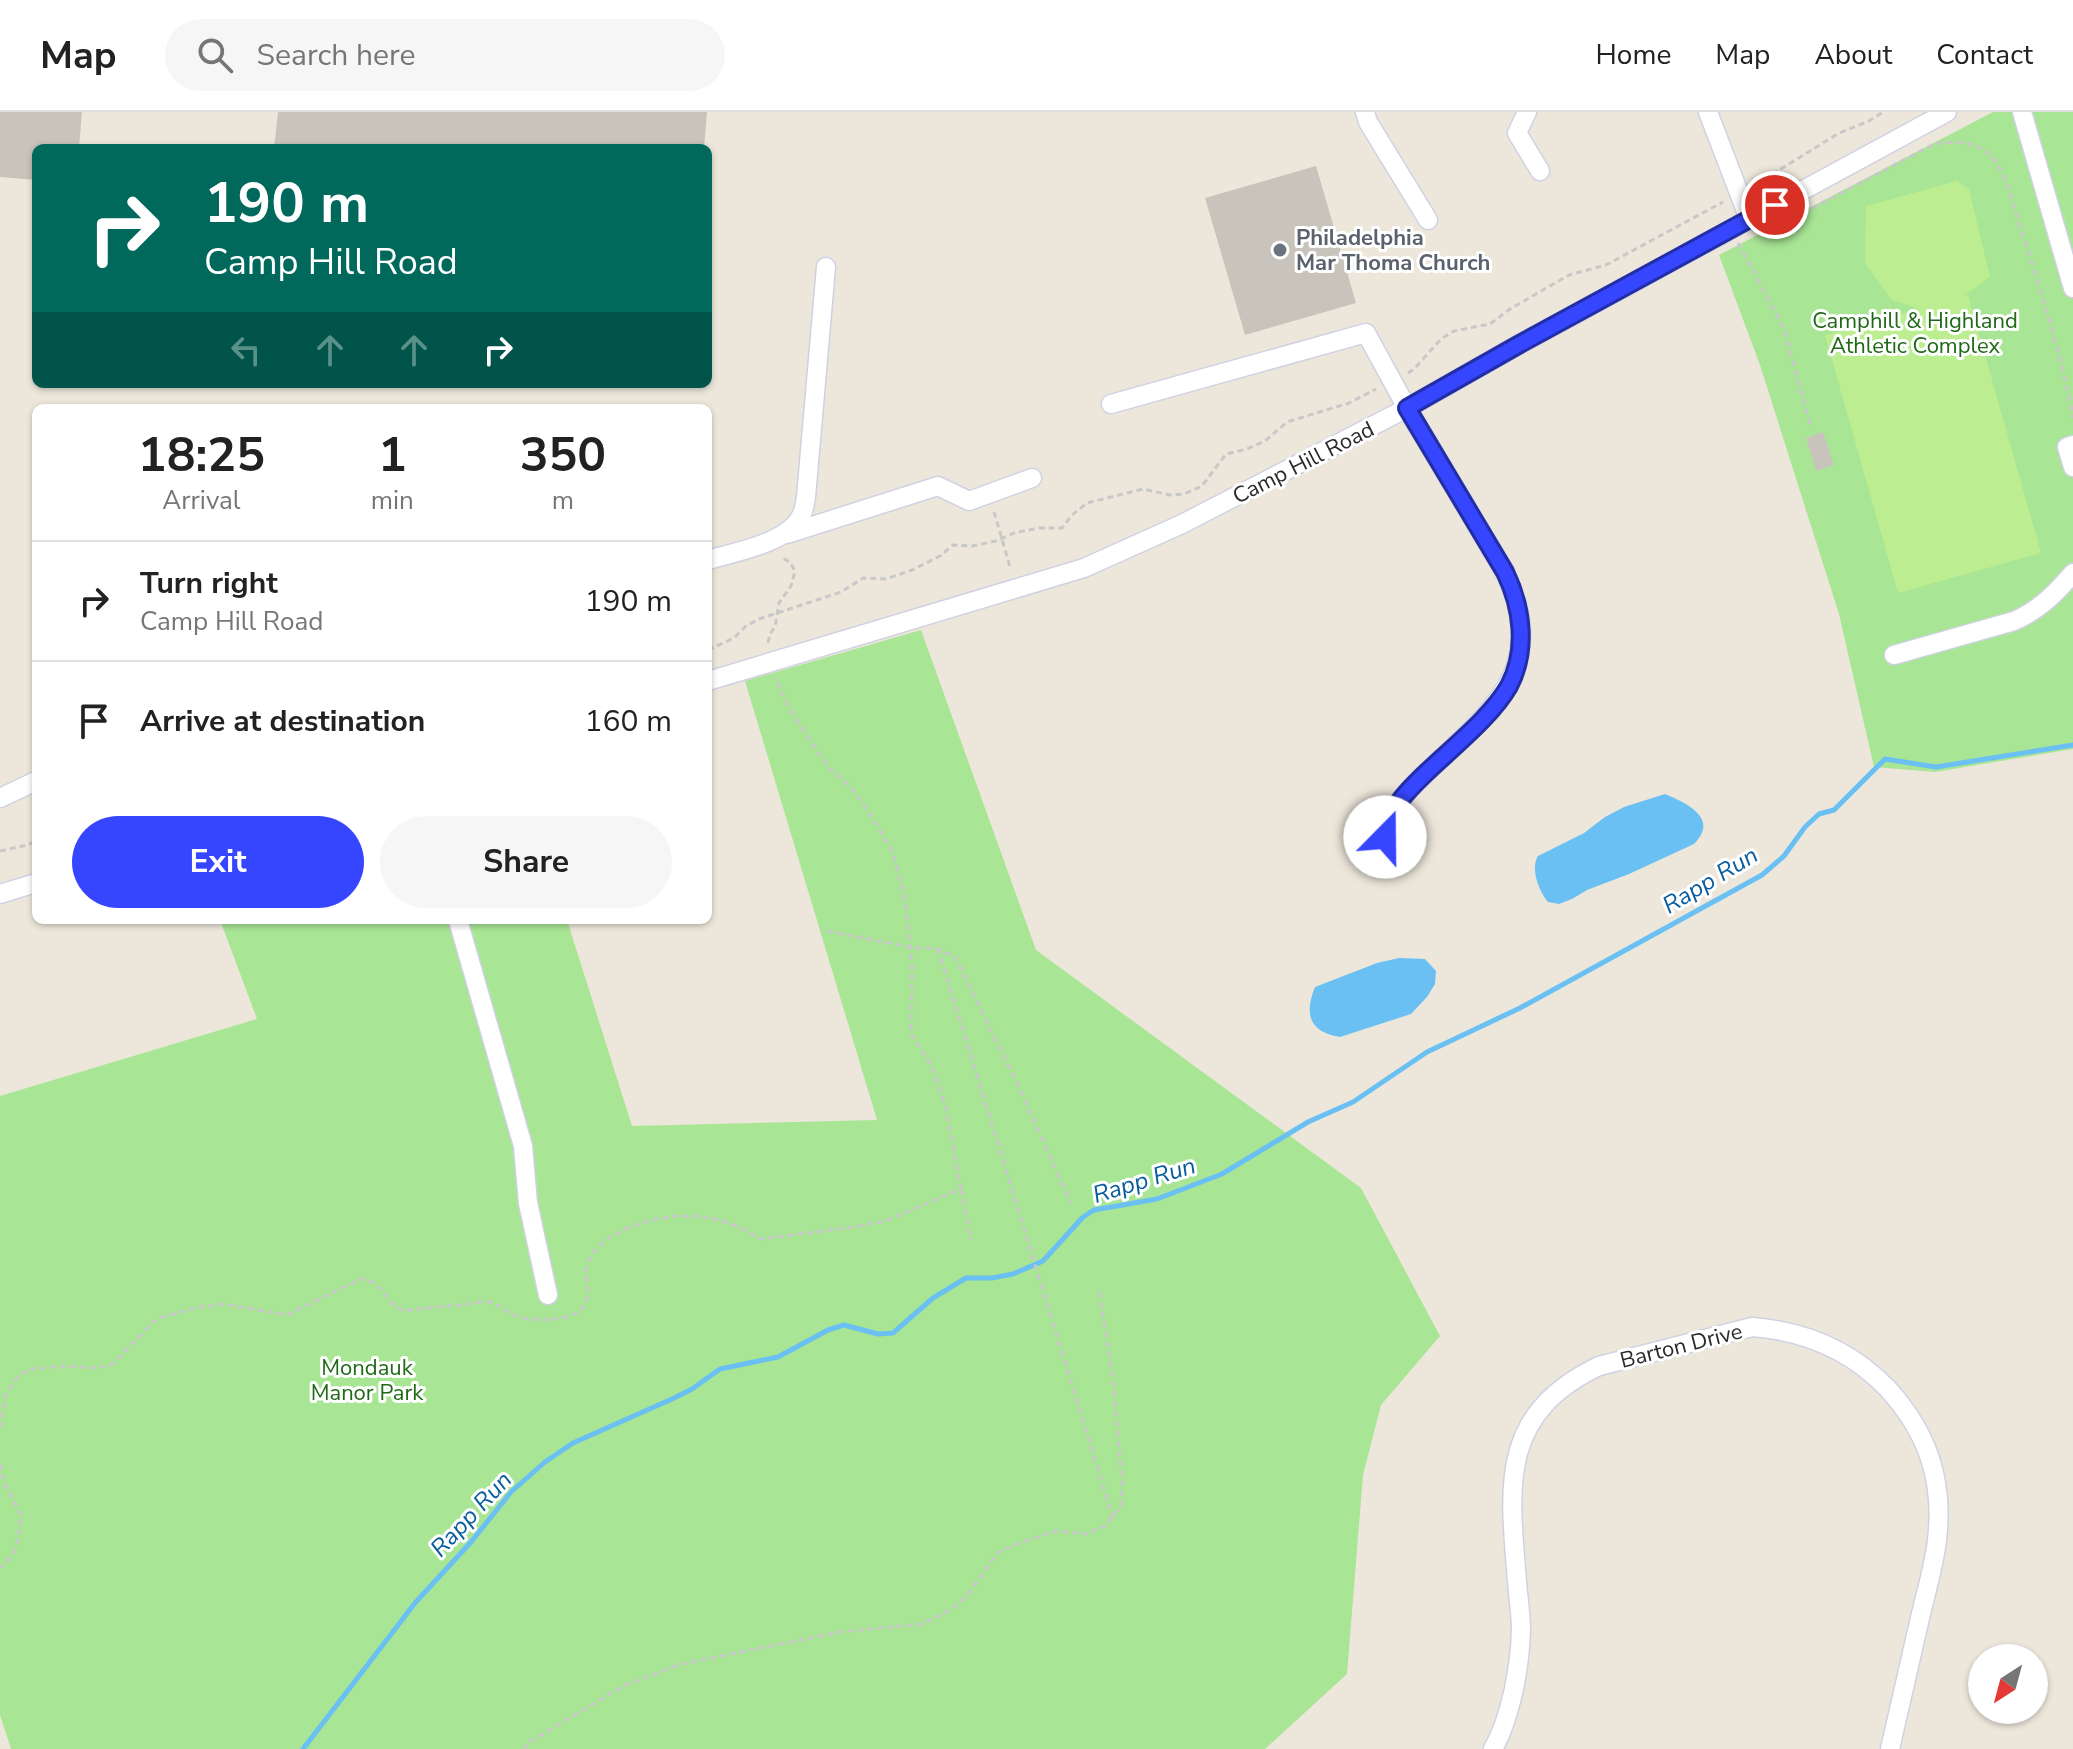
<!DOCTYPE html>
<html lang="en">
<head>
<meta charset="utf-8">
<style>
  body { margin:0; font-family:"Nunito Sans",sans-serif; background:#f6f6f6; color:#222; height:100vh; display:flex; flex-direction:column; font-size:30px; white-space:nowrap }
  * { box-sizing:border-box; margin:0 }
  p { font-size:26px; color:#767676 }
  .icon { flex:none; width:44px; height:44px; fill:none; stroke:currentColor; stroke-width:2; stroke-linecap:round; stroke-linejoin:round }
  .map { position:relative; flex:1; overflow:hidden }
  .drawer { position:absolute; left:32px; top:292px; width:680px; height:520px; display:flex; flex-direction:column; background:#fff; border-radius:12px; box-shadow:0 2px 6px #0004 }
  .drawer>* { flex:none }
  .guide { position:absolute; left:32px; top:32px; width:680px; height:244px; border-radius:12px; box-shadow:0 2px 6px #0004; background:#00695c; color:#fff; overflow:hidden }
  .needle { width:52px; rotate:216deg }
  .controls { position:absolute; left:1968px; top:1532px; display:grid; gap:16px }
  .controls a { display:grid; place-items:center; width:80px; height:80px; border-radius:50%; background:#fff; box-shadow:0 2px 6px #0004; font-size:40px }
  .pin { position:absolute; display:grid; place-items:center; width:68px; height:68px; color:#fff; margin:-34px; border:4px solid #fff; border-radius:50%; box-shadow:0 2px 8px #0007 }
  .me { position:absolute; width:88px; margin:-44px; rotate:22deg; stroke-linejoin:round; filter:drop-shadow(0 0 6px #0008) }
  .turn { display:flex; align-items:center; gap:28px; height:168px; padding:0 40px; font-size:36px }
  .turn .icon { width:104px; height:104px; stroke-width:2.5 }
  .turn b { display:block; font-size:56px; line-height:68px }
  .lanes { display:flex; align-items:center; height:76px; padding:0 40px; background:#0003; justify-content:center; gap:40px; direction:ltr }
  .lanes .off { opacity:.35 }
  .eta { display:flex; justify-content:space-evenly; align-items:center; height:136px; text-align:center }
  .eta b { font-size:48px; font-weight:700; line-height:56px }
  .primary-button { display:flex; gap:16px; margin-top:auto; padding:16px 40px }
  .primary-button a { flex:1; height:92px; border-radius:48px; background:#3646ff; color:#fff; font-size:32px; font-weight:700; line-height:92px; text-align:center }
  .primary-button a+a { background:#f6f6f6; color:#222 }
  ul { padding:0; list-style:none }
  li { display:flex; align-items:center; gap:24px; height:120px; padding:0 40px; border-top:2px solid #e0e0e0 }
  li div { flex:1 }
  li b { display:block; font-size:30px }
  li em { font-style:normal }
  header { display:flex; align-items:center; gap:48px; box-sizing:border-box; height:112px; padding:0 40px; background:#fff; border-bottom:2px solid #e0e0e0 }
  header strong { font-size:38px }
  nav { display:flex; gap:44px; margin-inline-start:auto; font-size:28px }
  .search { width:560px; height:72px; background:#f6f6f6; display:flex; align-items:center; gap:20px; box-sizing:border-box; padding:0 28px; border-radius:44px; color:#767676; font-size:30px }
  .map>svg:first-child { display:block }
</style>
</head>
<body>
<header>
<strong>Map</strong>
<div class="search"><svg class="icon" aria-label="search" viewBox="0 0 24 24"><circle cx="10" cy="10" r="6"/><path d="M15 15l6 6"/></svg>Search here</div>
<nav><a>Home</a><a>Map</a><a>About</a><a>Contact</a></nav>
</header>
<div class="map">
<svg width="2073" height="1637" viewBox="0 0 2073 1637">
  <rect width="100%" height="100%" fill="#ede7db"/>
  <path fill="#a8e595" d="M 1993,0 L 2073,0 L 2073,637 L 1935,660 L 1874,655 L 1839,502 L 1760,253 L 1719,143 Z
    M 921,518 L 1036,838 L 1361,1076 L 1440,1224 L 1381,1293 L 1363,1363 L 1347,1562 L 1265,1637 L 11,1637 L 0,1603 L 0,984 L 257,907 L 220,808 L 567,808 L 632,1014 L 877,1008 L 745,569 Z"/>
  <path fill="#bced90" d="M 1957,69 L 1969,77 L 1990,165 L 1961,185 L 1968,183 L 2041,441 L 1898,481 L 1825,223 L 1918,197 L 1891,187 L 1865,151 L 1866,94 Z"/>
  <path fill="#6ac0f3" d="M 1665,682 C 1686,691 1720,706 1694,732 L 1629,762 L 1587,778 L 1572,787 L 1559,792 L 1548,790 C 1539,779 1530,757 1538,744 L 1584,721 L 1605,705 L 1624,695 Z
    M 1399,846 L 1425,847 L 1436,859 L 1435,872 L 1427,885 L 1411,902 L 1340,925 C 1309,920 1304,902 1315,875 L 1377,851 Z"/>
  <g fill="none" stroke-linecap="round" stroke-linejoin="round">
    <path stroke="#6ac0f3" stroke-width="5" d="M 303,1637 L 415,1491 L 471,1430 L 511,1380 L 545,1350 L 573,1331 L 672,1287 L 692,1277 L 720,1257 L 778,1245 L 828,1218 L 844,1213 L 878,1222 L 893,1221 L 933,1186 L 966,1166 L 992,1166 L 1013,1162 L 1043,1149 L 1083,1105 L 1094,1098 L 1157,1087 L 1222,1062 L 1308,1010 L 1353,990 L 1427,940 L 1520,896 L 1762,763 L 1784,744 L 1805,715 L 1819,702 L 1834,698 L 1885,647 L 1936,655 L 2073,633"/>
  </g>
  <path fill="#c8c4bb" d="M 0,0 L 82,0 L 79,36 L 36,36 L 36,68 L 0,65 Z
    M 278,0 L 707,0 L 704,36 L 274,36 Z
    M 1316,54 L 1356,191 L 1245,223 L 1205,86 Z
    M 1823,320 L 1834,353 L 1816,359 L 1806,326 Z"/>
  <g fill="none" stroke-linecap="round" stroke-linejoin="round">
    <defs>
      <path id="minor" d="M 1365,0 L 1368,10 L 1428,108
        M 1527,0 L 1517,21 L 1540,59
        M 1708,0 L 1749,107
        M 2022,0 L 2073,176
        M 1111,292 L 1366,221 L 1407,296 L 1505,460 C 1550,557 1492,598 1428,659 C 1407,679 1389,696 1385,725
        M 2073,333 L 2067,335 L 2073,355
        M 787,422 L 938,374 L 969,389 L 1032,366
        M 708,448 C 735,440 788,431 801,404 C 804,399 805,391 806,385 L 826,155
        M 1894,543 L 2014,509 C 2038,499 2056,481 2073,461
        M 708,569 L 1084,456 L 1182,412 L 1407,296 L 1518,233 L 1947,0
        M 0,686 L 36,669
        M 0,782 L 36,771
        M 458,808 L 523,1034 L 528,1091 L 548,1183
        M 1493,1637 C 1511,1605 1520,1555 1521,1518 C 1521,1502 1518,1485 1517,1469 C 1509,1373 1499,1302 1599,1254 L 1752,1215 C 1805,1219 1851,1238 1888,1277 C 1928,1321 1944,1369 1937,1428 C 1934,1454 1926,1480 1920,1506 C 1910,1550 1900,1593 1890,1637"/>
    </defs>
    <use href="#minor" stroke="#d0d2e3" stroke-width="21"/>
    <path stroke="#c8c8c8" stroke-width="3" stroke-dasharray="6 4" stroke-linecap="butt" d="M 1755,73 L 1839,21 L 1869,9 L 1883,0
      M 1786,108 L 1788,109 L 1934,32 C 1958,28 1979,29 1995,49 C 2008,66 2013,92 2019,112 C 2040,175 2061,241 2073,306
      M 1738,131 L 1784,217 L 1811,316
      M 1408,261 L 1414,257 L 1441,227 L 1454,219 L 1490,212 L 1510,197 L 1569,163 L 1606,153 L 1723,90
      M 994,400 L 1011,458
      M 768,531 L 770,522 L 775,515 L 779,491 L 791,474 L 795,459 L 790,450 L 780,445
      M 708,538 L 734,526 L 746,514 L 759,507 L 841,480 L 863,466 L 886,467 L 912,458 L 940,444 L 953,433 L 972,434 L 996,429 L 1014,421 L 1039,416 L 1062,416 L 1072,403 L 1087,391 L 1143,377 L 1170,383 L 1184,382 L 1202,374 L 1226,342 L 1247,337 L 1265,329 L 1287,310 L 1349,291 L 1376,277
      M 0,739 L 27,733 L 36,729
      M 827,819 L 910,835 L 938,837 L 955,845 L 1017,971 L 1071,1091
      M 938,837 L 1113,1406
      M 961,1077 L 971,1128
      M 0,1316 L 6,1281 L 18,1265 L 29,1257 L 67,1254 L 96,1256 L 111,1253 L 158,1206 L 200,1195 L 224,1192 L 287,1203 L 361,1167 L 375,1171 L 393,1192 L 403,1199 C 425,1196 447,1194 470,1192 C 475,1191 483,1189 488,1190 C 497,1191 506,1200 515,1203 C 529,1210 560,1209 574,1202 C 600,1189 579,1165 589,1147 C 607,1116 658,1103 691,1104 C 714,1104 741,1114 760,1127 L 847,1116 L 885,1109 L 961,1077 L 945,992 L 931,953 L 911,922 L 912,853 L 905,788 L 893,741 L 870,702 L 850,674 L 830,657 L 794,605 L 775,566
      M 0,1352 L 5,1373 L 21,1402 L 19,1424 L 13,1443 L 0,1456
      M 523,1637 L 531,1629 L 623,1574 L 681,1552 L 840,1520 L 922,1512 L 952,1497 L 967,1484 L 997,1441 L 1022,1430 L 1056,1419 L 1086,1422 L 1105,1414 L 1121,1394 L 1122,1371 L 1113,1266 L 1099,1178"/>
    <use href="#minor" stroke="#fff" stroke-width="18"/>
  </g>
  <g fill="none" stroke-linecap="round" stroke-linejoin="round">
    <defs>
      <path id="route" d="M 1385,725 C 1389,696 1407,679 1428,659 C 1453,635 1492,604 1509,574 C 1528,538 1522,495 1505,460 L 1407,296 L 1518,233 L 1775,93"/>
    </defs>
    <use href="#route" stroke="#232ea6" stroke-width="20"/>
    <use href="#route" stroke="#3646ff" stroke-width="14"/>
  </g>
  <circle fill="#6b7280" stroke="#fff" stroke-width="3" cx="1280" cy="138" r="8"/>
  <g text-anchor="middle" stroke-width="6" stroke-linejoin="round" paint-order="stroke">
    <g font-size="22" font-weight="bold" fill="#5b616d" stroke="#fff" text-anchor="start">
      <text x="1296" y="133">Philadelphia<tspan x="1296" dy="25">Mar Thoma Church</tspan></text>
    </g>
    <g font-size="22" fill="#206917" stroke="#fff">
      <text x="1915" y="216">Camphill &amp; Highland<tspan x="1915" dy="25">Athletic Complex</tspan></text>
      <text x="367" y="1263">Mondauk<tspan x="367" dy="25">Manor Park</tspan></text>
    </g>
    <g font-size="22" fill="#2a2a2a" stroke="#fff">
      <text transform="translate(1303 350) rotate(-27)" y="8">Camp Hill Road</text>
      <text transform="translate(1681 1233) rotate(-14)" y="8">Barton Drive</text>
    </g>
    <g font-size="24" font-style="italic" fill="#085c9f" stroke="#fff">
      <text transform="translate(1710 768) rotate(-31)" y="8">Rapp Run</text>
      <text transform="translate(1144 1068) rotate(-17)" y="8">Rapp Run</text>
      <text transform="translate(471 1402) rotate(-47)" y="8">Rapp Run</text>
    </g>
  </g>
</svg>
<div class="controls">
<a><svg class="needle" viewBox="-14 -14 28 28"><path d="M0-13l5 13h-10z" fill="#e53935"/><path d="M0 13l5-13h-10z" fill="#767676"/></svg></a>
</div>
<div class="pin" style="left:1775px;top:93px;background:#d93025"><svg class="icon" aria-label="arrive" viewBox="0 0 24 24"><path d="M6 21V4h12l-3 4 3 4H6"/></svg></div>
<svg class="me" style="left:1385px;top:725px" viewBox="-20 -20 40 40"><circle r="19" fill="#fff"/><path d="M0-13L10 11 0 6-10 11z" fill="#3646ff"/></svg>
<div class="guide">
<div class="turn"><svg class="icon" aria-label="right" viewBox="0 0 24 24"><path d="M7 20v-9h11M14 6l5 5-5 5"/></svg><div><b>190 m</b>Camp Hill Road</div></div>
<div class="lanes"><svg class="icon off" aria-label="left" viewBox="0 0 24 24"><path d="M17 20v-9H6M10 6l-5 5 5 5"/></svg><svg class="icon off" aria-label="ahead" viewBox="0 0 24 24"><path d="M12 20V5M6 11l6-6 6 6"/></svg><svg class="icon off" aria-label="ahead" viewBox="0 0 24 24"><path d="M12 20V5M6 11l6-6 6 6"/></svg><svg class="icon" aria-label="right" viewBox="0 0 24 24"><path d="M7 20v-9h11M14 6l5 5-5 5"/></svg></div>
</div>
<section class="drawer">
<div class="eta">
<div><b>18:25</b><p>Arrival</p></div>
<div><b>1</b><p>min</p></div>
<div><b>350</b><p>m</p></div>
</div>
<ul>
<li><svg class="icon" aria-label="right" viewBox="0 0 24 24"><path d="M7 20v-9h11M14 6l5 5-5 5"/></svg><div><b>Turn right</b><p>Camp Hill Road</p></div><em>190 m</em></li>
<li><svg class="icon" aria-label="arrive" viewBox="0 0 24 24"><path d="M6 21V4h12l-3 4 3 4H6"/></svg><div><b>Arrive at destination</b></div><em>160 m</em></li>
</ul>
<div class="primary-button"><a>Exit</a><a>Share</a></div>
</section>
</div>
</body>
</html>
